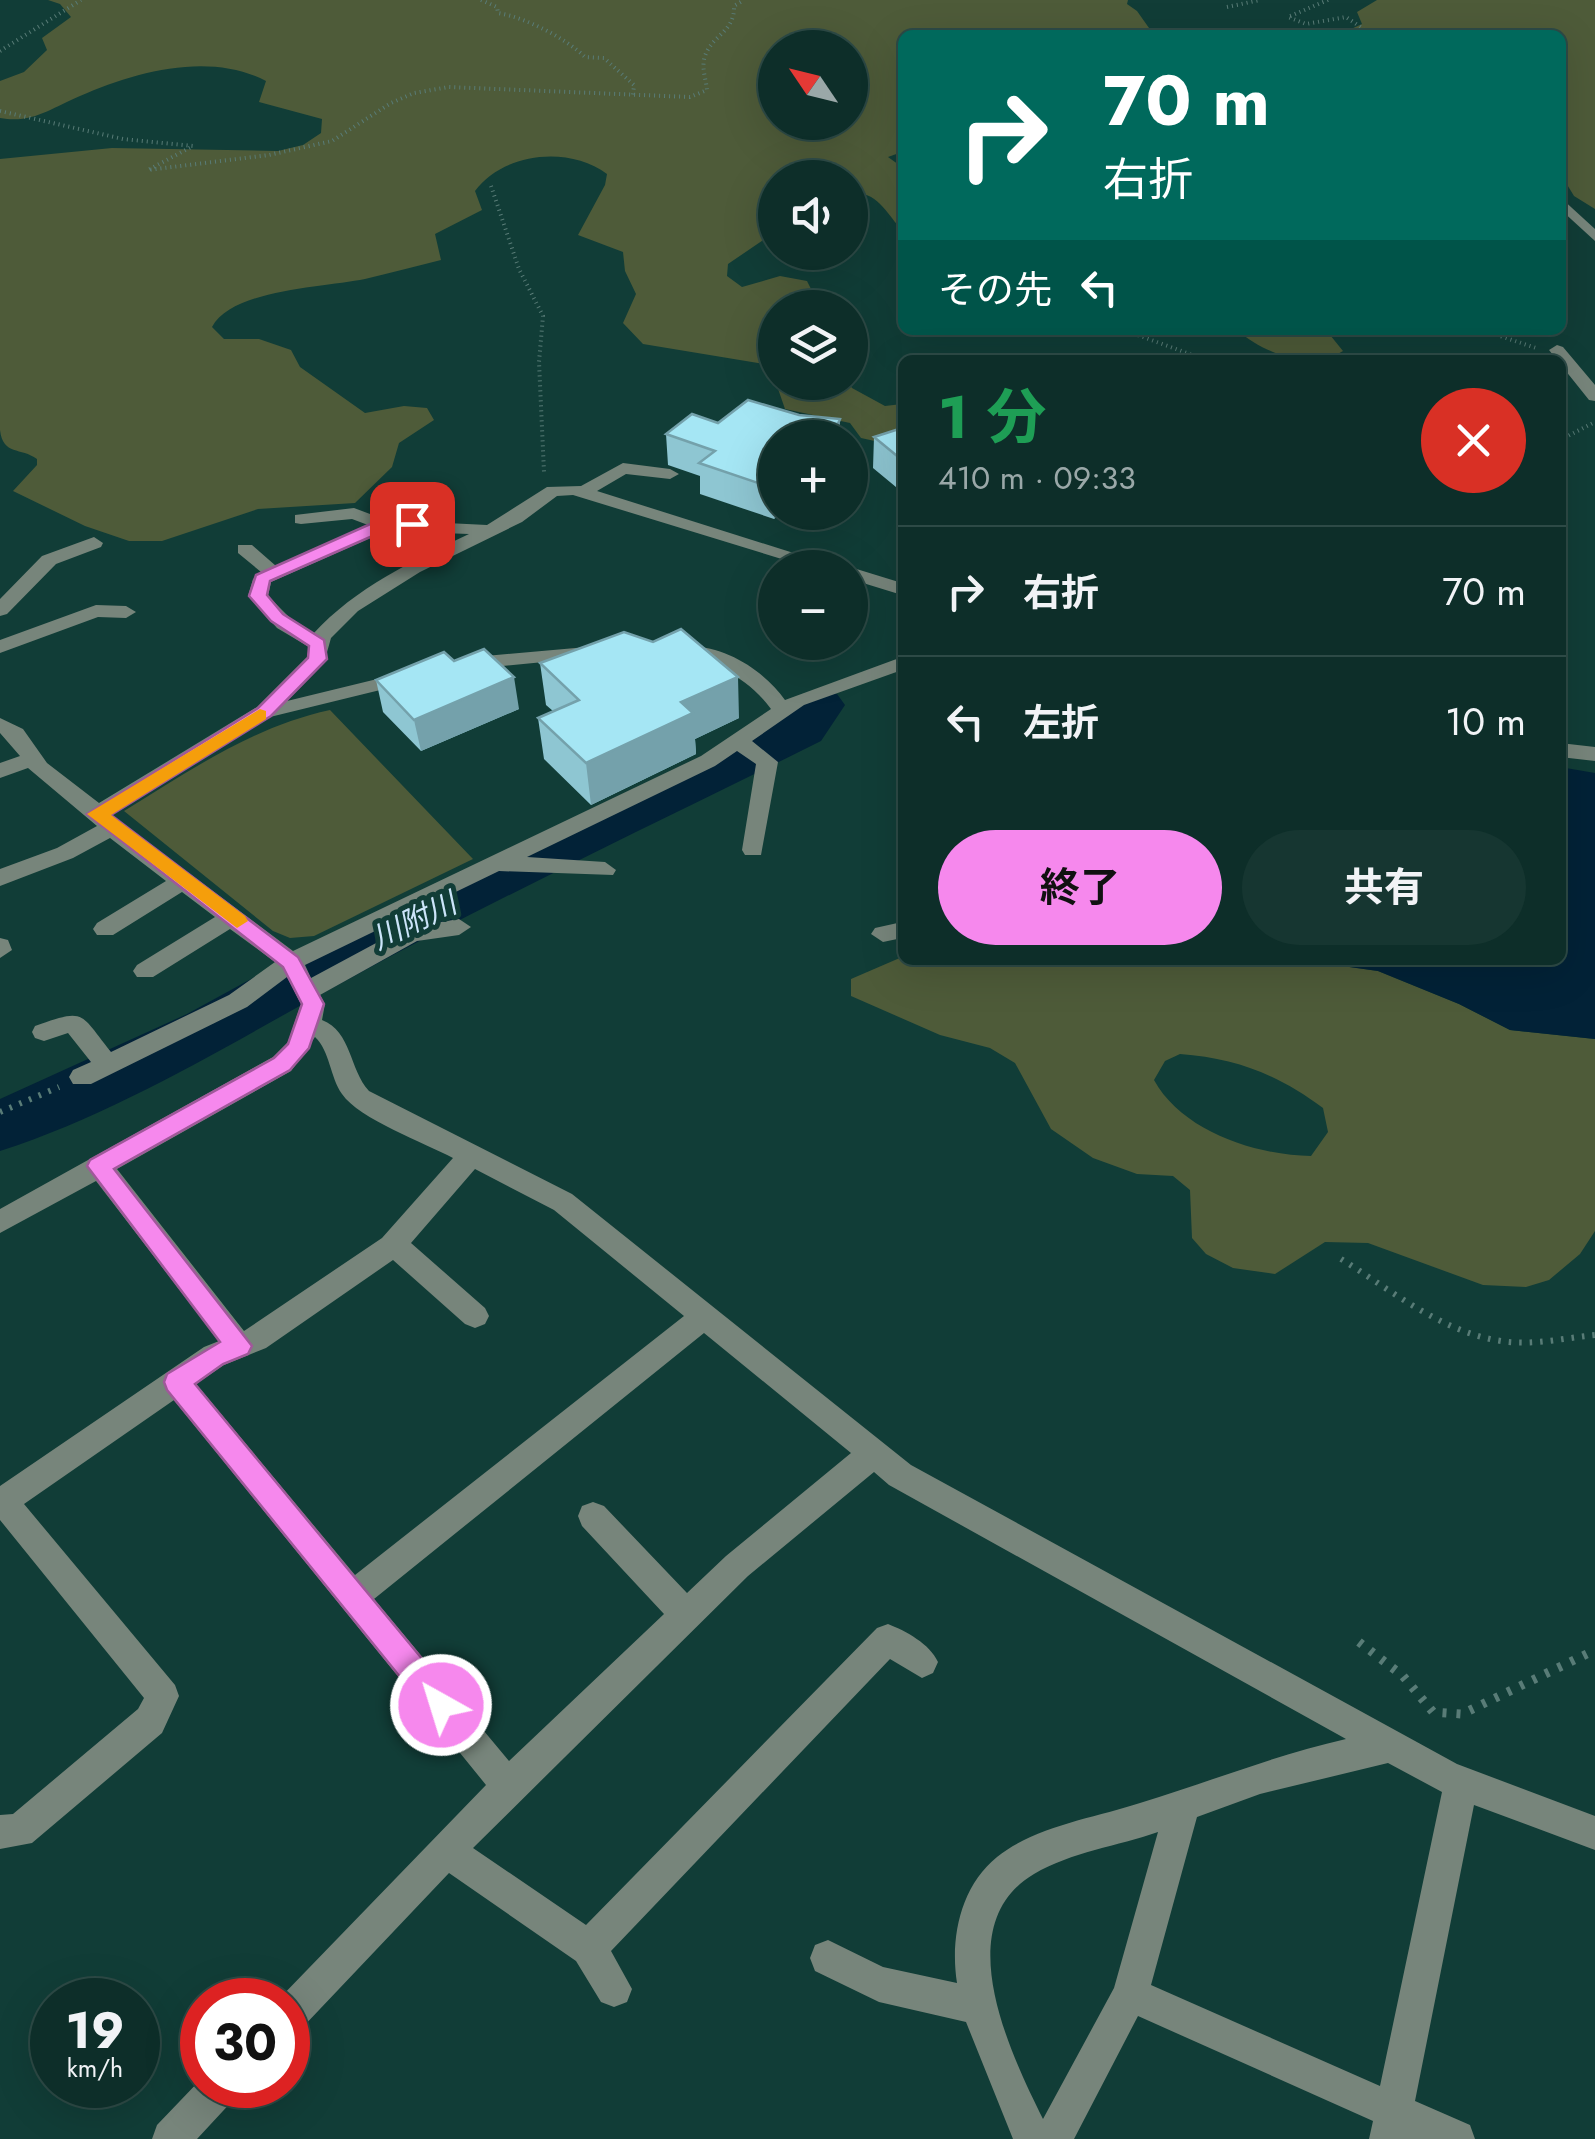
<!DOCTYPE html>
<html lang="ja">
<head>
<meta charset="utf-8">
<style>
  body { margin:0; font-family:Jost,"Noto Sans JP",sans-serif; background:#163631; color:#f1f3f6; height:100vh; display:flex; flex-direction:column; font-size:38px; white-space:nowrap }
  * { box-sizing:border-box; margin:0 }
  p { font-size:32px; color:#9aa8a8 }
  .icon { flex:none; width:55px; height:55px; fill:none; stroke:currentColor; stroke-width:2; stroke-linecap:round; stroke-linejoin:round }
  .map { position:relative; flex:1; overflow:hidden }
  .details { position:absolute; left:898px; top:355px; width:668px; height:610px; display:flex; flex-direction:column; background:#0d2e29; border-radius:15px; box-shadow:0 10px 40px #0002,0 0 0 2px #2d4a46 }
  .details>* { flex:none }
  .guide { position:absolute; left:898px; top:30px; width:668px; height:305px; border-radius:15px; box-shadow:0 10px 40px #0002,0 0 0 2px #2d4a46; background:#00695c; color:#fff; overflow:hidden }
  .needle { width:65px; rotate:305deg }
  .fabs { position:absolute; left:758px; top:30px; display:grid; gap:20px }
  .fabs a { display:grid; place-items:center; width:110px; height:110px; border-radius:50%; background:#0d2e29; box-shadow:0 10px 40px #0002,0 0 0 2px #2d4a46; font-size:50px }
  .speed { position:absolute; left:30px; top:1978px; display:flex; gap:20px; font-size:50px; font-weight:700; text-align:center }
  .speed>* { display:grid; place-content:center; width:130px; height:130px; border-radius:50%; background:#0d2e29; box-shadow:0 10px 40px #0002,0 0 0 2px #2d4a46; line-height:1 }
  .speed small { font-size:25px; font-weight:400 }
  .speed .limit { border:15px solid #d22; background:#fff; color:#111 }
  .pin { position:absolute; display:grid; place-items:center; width:85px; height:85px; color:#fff; margin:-42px; border-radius:20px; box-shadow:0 5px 15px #0006 }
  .me { position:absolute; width:110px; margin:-55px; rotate:321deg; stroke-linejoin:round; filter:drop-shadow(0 0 8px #0008) }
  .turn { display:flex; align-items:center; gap:35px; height:210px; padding:0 40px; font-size:45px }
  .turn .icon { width:130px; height:130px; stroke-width:2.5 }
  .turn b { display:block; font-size:70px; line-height:85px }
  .then { display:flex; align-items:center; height:95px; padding:0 40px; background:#0003; gap:20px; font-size:38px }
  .round { display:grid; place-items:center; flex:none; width:105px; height:105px; border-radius:52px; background:#163631 }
  .summary { display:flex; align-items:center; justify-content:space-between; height:170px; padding:0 40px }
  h1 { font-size:60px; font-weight:700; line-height:75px; color:#1e9e55 }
  .button { display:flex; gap:20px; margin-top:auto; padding:20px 40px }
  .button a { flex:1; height:115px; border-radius:60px; background:#f688ed; color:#111; font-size:40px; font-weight:700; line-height:115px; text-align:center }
  .button a+a { background:#163631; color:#f1f3f6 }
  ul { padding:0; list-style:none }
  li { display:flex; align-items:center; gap:30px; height:130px; padding:0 40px; border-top:2px solid #2d4a46 }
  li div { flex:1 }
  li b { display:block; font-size:38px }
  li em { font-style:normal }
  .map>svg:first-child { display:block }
</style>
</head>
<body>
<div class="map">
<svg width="1595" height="2139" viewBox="0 0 1595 2139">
  <rect width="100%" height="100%" fill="#113d37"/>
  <path fill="#4e5b39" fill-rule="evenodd" d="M 48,0 L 1128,0 L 1127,4 L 1137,11 L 1154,35 L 902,35 L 902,152 L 888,157 L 902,167 L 902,230 C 887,215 877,189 850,194 L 850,178 L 775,178 L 775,232 L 728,264 L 727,276 L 742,287 L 780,276 L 807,281 L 820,307 L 775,308 L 775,380 L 764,364 L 643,344 L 623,323 L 636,294 L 625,271 L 623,252 L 578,235 L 605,185 L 607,174 C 568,145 503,153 475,191 L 482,210 L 435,234 L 441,260 C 416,266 391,273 365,279 C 326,287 232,289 212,327 L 224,339 L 259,339 L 291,350 L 300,367 L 365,413 L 404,406 L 427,408 L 434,420 L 399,443 L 392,467 L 355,503 L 258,509 L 162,541 L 129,541 L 85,526 L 13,491 L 37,465 L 37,459 C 21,447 3,456 0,430 L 0,159 L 112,148 L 278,151 L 303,145 L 321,133 L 322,119 L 259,102 L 266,81 C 209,51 135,72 80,96 C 51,108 33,124 0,118 L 0,81 L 24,72 L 47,50 L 42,38 L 71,17 L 60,4 ZM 775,48 L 850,48 L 850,122 L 775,122 Z
    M 1377,0 L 1595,0 L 1595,209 L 1574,196 L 1560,173 L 1560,35 L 1338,35 L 1362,24 L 1357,12 Z
    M 1237,330 L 1326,330 L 1343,351 C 1310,371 1265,354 1237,330 Z
    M 776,383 L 849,383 L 852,388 L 885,406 L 902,404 L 902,447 L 861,438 L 850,423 L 785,409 Z
    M 330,710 L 473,859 L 314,936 L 290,938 L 273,931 L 124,811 C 191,770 252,727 330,710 Z
    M 902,957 L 902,960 L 1300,960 L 1378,971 L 1459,1004 L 1510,1030 L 1595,1039 L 1595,1231 L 1580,1254 L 1549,1280 L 1526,1287 L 1483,1285 L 1368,1243 L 1325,1242 L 1275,1274 L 1233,1268 L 1206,1254 L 1192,1238 L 1190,1190 L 1173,1176 L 1137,1174 L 1093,1158 L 1051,1129 L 1015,1063 L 990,1048 L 940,1035 L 851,996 L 851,979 ZM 1180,1054 C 1236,1058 1279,1075 1323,1108 L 1328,1132 L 1311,1156 C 1255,1155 1182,1131 1154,1080 L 1165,1061 Z"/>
  <path fill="#022237" d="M 1560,767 L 1595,773 L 1595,1039 L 1510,1030 L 1459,1004 L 1378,971 L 1300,960 L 1560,960 Z"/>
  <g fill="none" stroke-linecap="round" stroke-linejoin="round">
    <path fill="#022237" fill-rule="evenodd" d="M 819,689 L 837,694 L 845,705 L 821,741 C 663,820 502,895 347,980 C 234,1041 123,1111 0,1151 L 0,1099 L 187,1014 L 306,949 L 781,719 L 793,698 Z"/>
    <path stroke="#597c77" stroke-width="4" stroke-dasharray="1 4" stroke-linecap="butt" d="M 481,0 L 497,7 L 498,13 C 527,18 565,38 585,57 L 604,58 L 634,85 L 633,95
      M 1328,0 L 1288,17 L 1306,24 L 1346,17 L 1372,35
      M 1227,7 L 1260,0
      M 0,51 L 81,0
      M 0,111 L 123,139 L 193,146 L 148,170 L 269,155 L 332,141 L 391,103 L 414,93 L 449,87 L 690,97 L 707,90 C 706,79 701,67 705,56 C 712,35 735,32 734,6 L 744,0
      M 491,186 L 519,269 L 543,316 L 539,362 L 544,472
      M 1124,330 L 1206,360
      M 1482,330 L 1536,348
      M 1560,440 L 1595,422"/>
    <path stroke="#597c77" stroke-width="6" stroke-dasharray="2.5 8" stroke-linecap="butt" d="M 0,1112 L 59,1087
      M 1341,1259 C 1391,1290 1441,1332 1501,1341 C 1532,1346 1564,1338 1595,1335"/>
    <path stroke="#597c77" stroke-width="9" stroke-dasharray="4 10" stroke-linecap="butt" d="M 1359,1642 L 1403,1676 L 1433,1712 L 1462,1714 L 1595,1650"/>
    <path fill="#77857b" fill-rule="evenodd" d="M 1560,197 L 1595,229 L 1595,241 L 1560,209 Z
      M 1557,345 L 1563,347 L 1595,385 L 1595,401 L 1589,400 L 1549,350 Z
      M 623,463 L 670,469 L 679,474 L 670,479 L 626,474 L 597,491 L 841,568 L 811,568 L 573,495 L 557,496 L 522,522 L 420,572 L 358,611 L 331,638 L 324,663 L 287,701 L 410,671 L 417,673 L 417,681 L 270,717 L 111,815 L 293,951 L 701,756 L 771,709 C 745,674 716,665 676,656 L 676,648 C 717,640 762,668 785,700 L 902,657 L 902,670 L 804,705 L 752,741 L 778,762 L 761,855 L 745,855 L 742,850 L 756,764 L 737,751 L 715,766 L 527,857 L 605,862 L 616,870 L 613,875 L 499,871 L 305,965 L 311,978 L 404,928 L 459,919 L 471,927 L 459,935 L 417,941 L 320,995 L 325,1004 L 322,1020 C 352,1032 349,1069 369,1091 L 572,1194 L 911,1465 L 1457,1764 L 1595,1816 L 1595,1850 L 1474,1805 L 1415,2101 L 1470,2125 L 1475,2139 L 1369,2139 L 1373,2121 L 1138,2016 L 1074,2139 L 1013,2139 L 966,2022 L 879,2002 L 815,1971 L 810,1958 L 815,1945 L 828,1940 L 883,1967 L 957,1983 C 950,1939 960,1887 997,1857 C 1036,1826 1094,1818 1140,1803 C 1209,1782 1275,1755 1346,1739 L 889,1485 L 874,1472 L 748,1576 L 473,1848 L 586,1925 L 877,1628 L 888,1624 C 906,1631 930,1644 938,1662 L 933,1673 L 922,1678 L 890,1659 L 611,1951 L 632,1989 L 627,2002 L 614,2007 L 601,2002 L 576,1961 L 449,1873 L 301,2029 L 288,2034 L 288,2000 L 278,2000 L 486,1785 L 174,1400 L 24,1504 L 175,1685 L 179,1696 L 162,1733 L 32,1843 L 0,1849 L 0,1815 L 13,1814 L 138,1709 L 144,1698 L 0,1520 L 0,1486 L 204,1347 L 219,1341 L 96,1181 L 0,1233 L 0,1209 L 273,1057 L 288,1042 L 301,1004 L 287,977 L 247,1007 L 91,1084 L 73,1084 L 69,1077 L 73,1070 L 91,1062 L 68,1033 L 44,1041 L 35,1038 L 32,1032 L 35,1026 C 86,1008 79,1012 111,1052 L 229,995 L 275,962 L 230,929 L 153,977 L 137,977 L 133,971 L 137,965 L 215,917 L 182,892 L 113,935 L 97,935 L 93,929 L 97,923 L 166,881 L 110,838 L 73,858 L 0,886 L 0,869 L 57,848 L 97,826 L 28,768 L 0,778 L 0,763 L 20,756 L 0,733 L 0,718 L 23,729 L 47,763 L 99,803 L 257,707 L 307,657 L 309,647 L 277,628 L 248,596 L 253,579 L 261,572 L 238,553 L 238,545 L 252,545 L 276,566 L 368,525 L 352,519 L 301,524 L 295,523 L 295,515 L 354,508 L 386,520 L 487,525 L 547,487 L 581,486 ZM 386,531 L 469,534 C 413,561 356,587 313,634 L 291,619 L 268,596 L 271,582 ZM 315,1037 C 330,1051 330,1077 342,1094 C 359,1119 425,1143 453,1158 L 382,1238 L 244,1331 L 117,1169 L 291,1071 ZM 475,1169 L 554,1210 L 684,1316 L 355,1575 L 196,1384 L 224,1365 L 266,1348 L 393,1260 L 465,1324 L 475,1328 L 485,1324 L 489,1316 L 485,1308 L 411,1243 ZM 704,1333 L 851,1453 L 726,1556 L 687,1593 L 604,1506 L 593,1502 L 582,1506 L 578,1516 L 582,1526 L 664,1614 L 509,1761 L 374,1599 ZM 1388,1763 L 1442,1792 L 1380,2086 L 1151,1985 L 1197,1817 L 1260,1794 ZM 1158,1832 L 1114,1988 L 1043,2119 C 1010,2052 948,1925 1034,1874 C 1071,1852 1118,1846 1158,1832 Z
      M 94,537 L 103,543 L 101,547 L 56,564 L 7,614 L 0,616 L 0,599 L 42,556 Z
      M 850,567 L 902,583 L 902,595 L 850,579 Z
      M 96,605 L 126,606 L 136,612 L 126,618 L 98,617 L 0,653 L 0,640 Z
      M 598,646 L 605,648 L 605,656 L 463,670 L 453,664 L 463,658 Z
      M 1560,743 L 1595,747 L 1595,761 L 1560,757 Z
      M 902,922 L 902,938 L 883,942 L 871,934 L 875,928 Z
      M 0,938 L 8,940 L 12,950 L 0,958 Z
      M 202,2078 L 202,2085 L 241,2085 L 235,2098 L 197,2139 L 152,2139 L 157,2125 Z"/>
  </g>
  <path fill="#8ec6d2" d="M 799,415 L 840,419 L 839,438 L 775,438 L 775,512 L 781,512 L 774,519 L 700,494 L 700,476 L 668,465 L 666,434 L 718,423 Z
    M 902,428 L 902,492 L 873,468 L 874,437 Z
    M 454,661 L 519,709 L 421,751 L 383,712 L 376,680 Z
    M 540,663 L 739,718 L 695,739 L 696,754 L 591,805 L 544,759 L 538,718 L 553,711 L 546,705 Z"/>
  <path fill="#74a1ab" d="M 840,419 L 839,438 L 832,438 Z
    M 775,487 L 775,512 L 781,512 L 774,519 L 773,488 Z
    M 514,677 L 519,709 L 421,751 L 414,720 Z
    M 738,677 L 739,718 L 695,739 L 696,754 L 591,805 L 586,763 L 681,702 Z"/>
  <path fill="#a5e6f4" stroke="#74a1ab" stroke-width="2.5" d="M 748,400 L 799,415 L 840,419 L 832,438 L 775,438 L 775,487 L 773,488 L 699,463 L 715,451 L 666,434 L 692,414 L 718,423 Z
    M 902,428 L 902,460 L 874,437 Z
    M 681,629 L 738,677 L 681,702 L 693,713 L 586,763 L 538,718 L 579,700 L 540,663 L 624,632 L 653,642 Z
    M 484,649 L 514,677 L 414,720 L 376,680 L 444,652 L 454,661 Z"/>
  <path fill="#f688ed" stroke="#a0589a" stroke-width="2.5" d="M 412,519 L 418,520 L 418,528 L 386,530 L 270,581 L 267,595 L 283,614 L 324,640 L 327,659 L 271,716 L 111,815 L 298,957 L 324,1004 L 309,1048 L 290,1070 L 114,1169 L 252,1346 L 248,1354 L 223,1364 L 195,1384 L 452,1695 L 456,1705 L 452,1715 L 441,1720 L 431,1715 L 167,1390 L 164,1382 L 167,1374 L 220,1342 L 87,1166 L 90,1160 L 274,1058 L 288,1044 L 302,1004 L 283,967 L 87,814 L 258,708 L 308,658 L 309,646 L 271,621 L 249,596 L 256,575 L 377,521 Z"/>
  <path fill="#f59e0b" d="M 260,709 L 266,711 L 266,719 L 111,815 L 245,916 L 248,921 L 237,928 L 87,814 Z"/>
  <g text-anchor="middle" stroke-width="10" stroke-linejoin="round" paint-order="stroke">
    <g font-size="30" font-style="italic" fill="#cce5fa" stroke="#113d37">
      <text transform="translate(414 921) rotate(-26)" y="10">川附川</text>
    </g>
  </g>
</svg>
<div class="fabs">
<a><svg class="needle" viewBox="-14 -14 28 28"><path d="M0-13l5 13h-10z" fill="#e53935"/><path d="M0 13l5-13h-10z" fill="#9aa8a8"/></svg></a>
<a><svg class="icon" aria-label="sound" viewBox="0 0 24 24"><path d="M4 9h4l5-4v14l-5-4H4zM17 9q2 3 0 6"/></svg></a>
<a><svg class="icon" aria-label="layers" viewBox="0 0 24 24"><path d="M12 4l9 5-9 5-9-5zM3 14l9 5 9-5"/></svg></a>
<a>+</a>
<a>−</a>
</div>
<div class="speed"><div>19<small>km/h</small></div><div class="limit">30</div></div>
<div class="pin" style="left:412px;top:524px;background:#d93025"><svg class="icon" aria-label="arrive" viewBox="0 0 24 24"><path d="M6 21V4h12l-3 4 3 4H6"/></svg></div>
<svg class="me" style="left:441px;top:1705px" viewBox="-20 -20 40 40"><circle r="17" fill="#f688ed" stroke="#fff" stroke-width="3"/><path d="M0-11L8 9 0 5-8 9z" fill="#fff"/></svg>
<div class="guide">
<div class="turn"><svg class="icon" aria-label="right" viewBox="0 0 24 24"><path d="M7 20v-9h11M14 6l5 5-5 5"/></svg><div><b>70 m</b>右折</div></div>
<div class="then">その先<svg class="icon" aria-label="left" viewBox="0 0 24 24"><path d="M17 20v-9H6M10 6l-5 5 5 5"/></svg></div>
</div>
<section class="details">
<div class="summary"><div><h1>1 分</h1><p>410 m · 09:33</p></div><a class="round" style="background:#d93025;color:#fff"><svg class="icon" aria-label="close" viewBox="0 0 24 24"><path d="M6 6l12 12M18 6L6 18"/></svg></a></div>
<ul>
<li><svg class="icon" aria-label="right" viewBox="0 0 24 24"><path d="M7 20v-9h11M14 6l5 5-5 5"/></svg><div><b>右折</b></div><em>70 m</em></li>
<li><svg class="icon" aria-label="left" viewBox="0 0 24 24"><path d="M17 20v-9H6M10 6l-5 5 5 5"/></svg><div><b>左折</b></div><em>10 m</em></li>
</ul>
<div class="button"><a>終了</a><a>共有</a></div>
</section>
</div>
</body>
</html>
